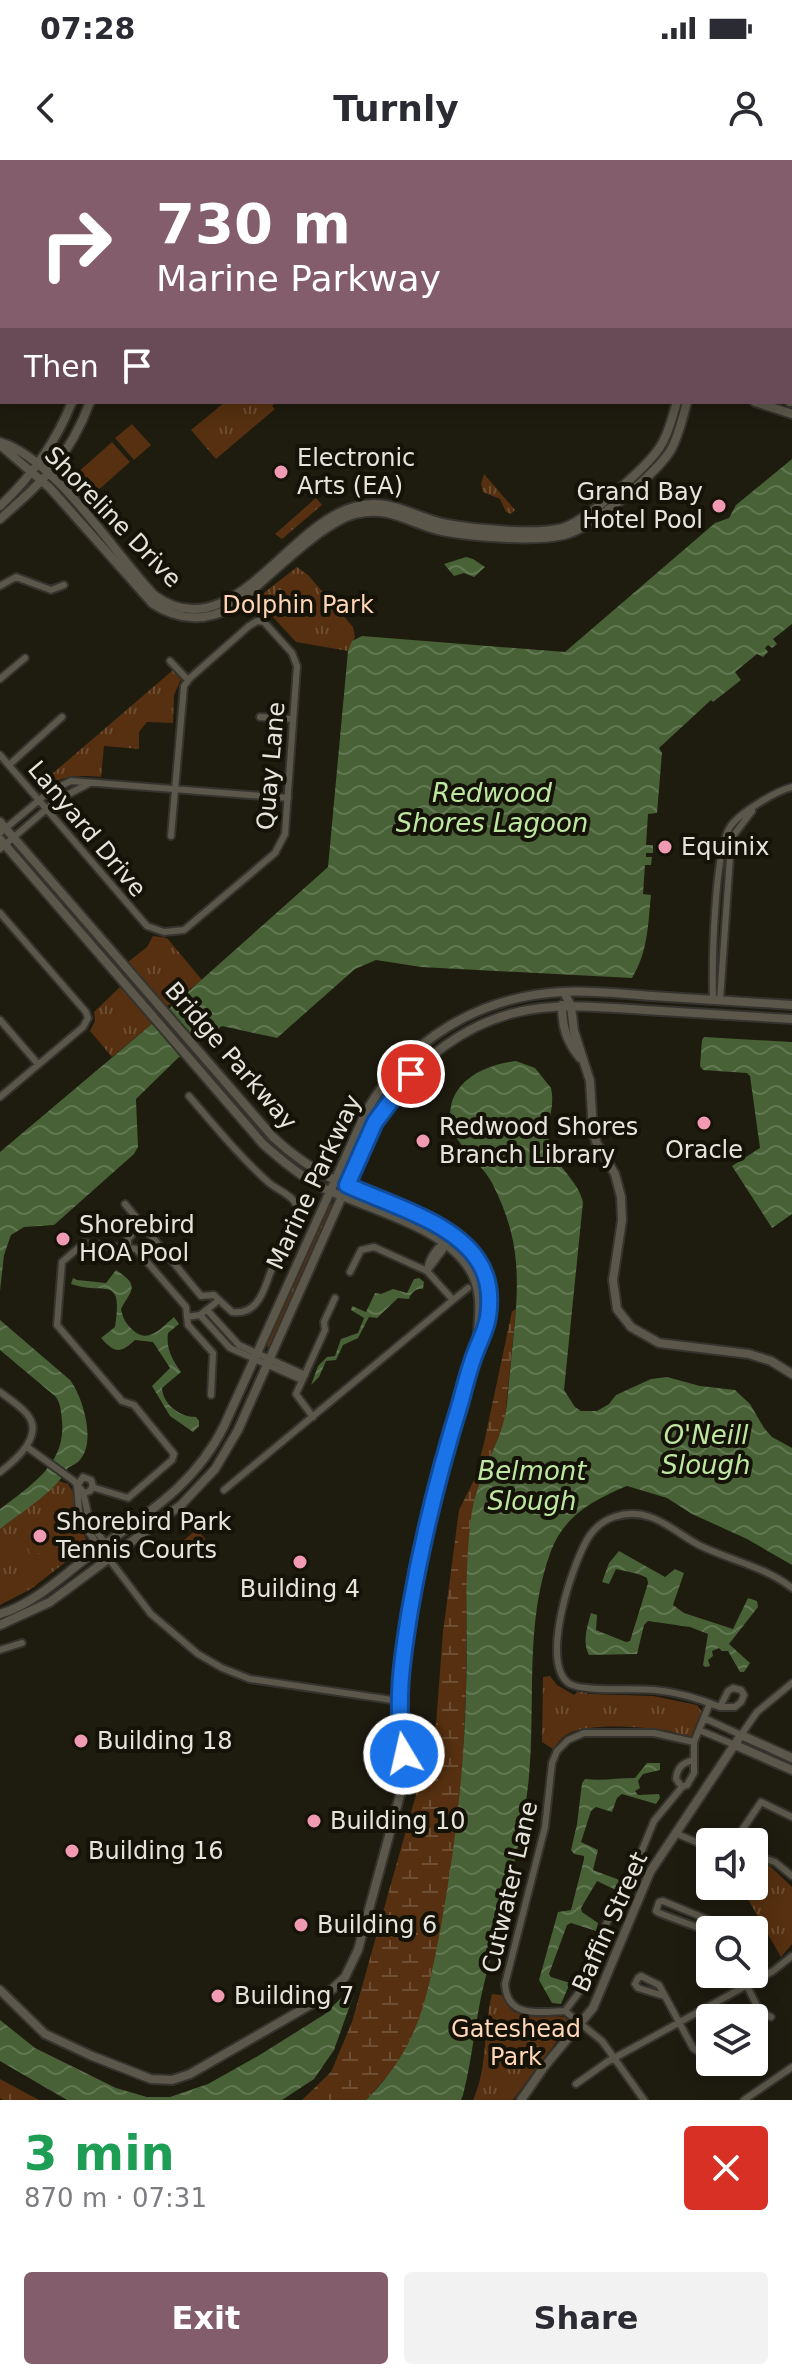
<!DOCTYPE html>
<html lang="en">
<head>
<meta charset="utf-8">
<style>
  body { margin:0; font-family:"DejaVu Sans",sans-serif; background:#f2f2f3; color:#2b2b33; height:100vh; display:flex; flex-direction:column; font-size:30px; white-space:nowrap }
  * { box-sizing:border-box; margin:0 }
  p { font-size:26px; color:#7c7c81 }
  .icon { flex:none; width:44px; height:44px; fill:none; stroke:currentColor; stroke-width:2; stroke-linecap:round; stroke-linejoin:round }
  .map { position:relative; height:1940px; overflow:hidden }
  .panel { display:flex; flex-direction:column; background:#fff; flex:1 }
  .panel>* { flex:none }
  .banner { position:absolute; left:0px; top:0px; width:792px; height:244px; box-shadow:0 4px 20px #0003; background:#845d6d; color:#fff; overflow:hidden }
  .tools { position:absolute; left:696px; top:1668px; display:grid; gap:16px }
  .tools a { display:grid; place-items:center; width:72px; height:72px; border-radius:8px; background:#fff; box-shadow:0 4px 20px #0003; font-size:40px }
  .pin { position:absolute; display:grid; place-items:center; width:68px; height:68px; color:#fff; margin:-34px; border:4px solid #fff; border-radius:50%; box-shadow:0 2px 8px #0007 }
  .me { position:absolute; width:88px; margin:-44px; rotate:351deg; stroke-linejoin:round; filter:drop-shadow(0 0 6px #0008) }
  .turn { display:flex; align-items:center; gap:28px; height:168px; padding:0 24px; font-size:36px }
  .turn .icon { width:104px; height:104px; stroke-width:2.5 }
  .turn b { display:block; font-size:56px; line-height:68px }
  .then { display:flex; align-items:center; height:76px; padding:0 24px; background:#0003; gap:16px; font-size:30px }
  .round { display:grid; place-items:center; flex:none; width:84px; height:84px; border-radius:8px; background:#f2f2f3 }
  .head { display:flex; align-items:center; justify-content:space-between; height:136px; padding:0 24px }
  h1 { font-size:48px; font-weight:600; line-height:60px; color:#1e9e55 }
  .cta { display:flex; gap:16px; margin-top:auto; padding:16px 24px }
  .cta a { flex:1; height:92px; border-radius:8px; background:#845d6d; color:#fff; font-size:32px; font-weight:600; line-height:92px; text-align:center }
  .cta a+a { background:#f2f2f3; color:#2b2b33 }
  .status { display:flex; justify-content:space-between; align-items:center; height:56px; padding:0 40px; background:#fff; direction:ltr }
  .status svg { height:22px; fill:currentColor }
  header { display:flex; justify-content:space-between; align-items:center; height:104px; padding:0 24px; background:#fff; font-size:36px; font-weight:600 }
  .map>svg:first-child { display:block }
</style>
</head>
<body>
<div class="status"><b>07:28</b><svg viewBox="0 0 49 12"><path d="M0 12V9h3v3zM5 12V6h3v6zM10 12V3h3v9zM15 12V0h3v12zM26 1h20v11H26zM47 4h2v5h-2z"/></svg></div>
<header><svg class="icon" aria-label="back" viewBox="0 0 24 24"><path d="M15 5l-7 7 7 7"/></svg>Turnly<svg class="icon" aria-label="person" viewBox="0 0 24 24"><circle cx="12" cy="8" r="4"/><path d="M4 21q1-7 8-7t8 7"/></svg></header>
<div class="map">
<svg width="792" height="1940" viewBox="0 0 792 1940">
  <defs>
    <pattern id="grass-tufts" width="24" height="20" patternUnits="userSpaceOnUse" patternTransform="scale(2)"><rect width="24" height="20" fill="#563010"/><path d="M3 7l-1-3M5 7V3M7 7l1-3M15 17l-1-3M17 17v-4M19 17l1-3" fill="none" stroke="#6e4e32"/></pattern>
    <pattern id="wetland-marsh" width="20" height="14" patternUnits="userSpaceOnUse" patternTransform="scale(2)"><rect width="20" height="14" fill="#563010"/><path d="M1 5h8M5 5V1M11 12h8M15 12V8" fill="none" stroke="#6e4e32"/></pattern>
    <pattern id="water-waves" width="16" height="10" patternUnits="userSpaceOnUse" patternTransform="scale(2)"><rect width="16" height="10" fill="#486136"/><path d="M0 5q4-4 8 0t8 0" fill="none" stroke="#627853"/></pattern>
  </defs>
  <rect width="100%" height="100%" fill="#1e1b0f"/>
  <path fill="url(#grass-tufts)" d="M 225,242 L 276,242 L 272,246 L 275,249 L 216,299 L 191,270 Z
    M 484,314 L 515,350 L 511,354 L 506,352 L 500,339 L 483,332 L 481,324 Z
    M 316,338 L 322,345 L 282,379 L 275,374 Z
    M 297,407 L 308,415 L 353,467 L 355,477 L 348,491 L 296,482 L 271,455 L 263,453 L 252,442 Z
    M 173,510 L 181,519 L 174,535 L 173,563 L 147,562 L 139,572 L 139,589 L 104,586 L 101,617 C 77,615 62,615 41,630 L 38,626 Z
    M 15,688 L 122,808 L 121,811 L 118,811 Z
    M 153,776 L 167,778 L 202,820 L 166,847 L 128,802 L 147,787 Z
    M 120,827 L 153,863 L 112,897 L 90,871 L 95,861 L 94,852 Z
    M 230,936 L 285,993 L 324,1020 C 287,1002 255,970 229,939 Z
    M 329,1043 L 333,1044 L 270,1187 L 268,1187 L 266,1185 Z
    M 59,1321 L 68,1324 L 73,1332 L 76,1360 L 86,1379 L 86,1386 L 31,1429 L 0,1445 L 0,1369 Z
    M 550,1516 L 557,1525 L 574,1535 L 578,1531 L 589,1534 L 653,1536 L 697,1545 L 702,1552 L 693,1576 C 683,1578 678,1573 669,1571 C 645,1567 586,1562 566,1575 C 561,1578 557,1584 553,1589 L 542,1582 L 543,1517 Z
    M 754,1701 L 770,1706 L 792,1727 L 792,1784 L 781,1797 L 749,1741 L 736,1727 L 754,1726 Z
    M 492,1834 L 501,1835 L 514,1852 L 564,1857 L 571,1862 L 513,1940 L 473,1940 C 488,1908 483,1869 492,1834 Z"/>
  <path fill="url(#wetland-marsh)" d="M 516,1149 L 505,1258 L 473,1349 L 466,1452 L 466,1531 L 462,1622 L 448,1737 L 427,1840 L 417,1866 L 399,1903 L 366,1940 L 302,1940 L 331,1912 L 352,1862 L 436,1564 L 443,1472 L 459,1350 L 474,1320 L 484,1283 L 512,1151 Z
    M 0,1919 L 39,1940 L 3,1940 L 0,1938 Z"/>
  <path fill="#563010" d="M 132,264 L 151,285 L 134,300 L 115,278 Z
    M 112,282 L 130,302 L 95,333 L 77,313 Z
    M 306,429 L 310,432 L 318,460 L 290,468 L 285,465 L 278,437 Z
    M 51,1357 L 58,1389 L 30,1395 L 21,1362 Z
    M 197,1369 L 206,1380 L 186,1396 L 177,1386 Z"/>
  <path fill="url(#water-waves)" d="M 792,299 L 792,464 L 773,479 L 777,484 L 772,488 L 768,485 L 765,488 L 768,492 L 763,497 L 757,494 L 735,512 L 741,520 L 713,542 L 711,540 L 659,588 L 662,593 L 657,653 L 648,654 L 646,685 L 653,685 L 653,693 L 646,693 L 646,697 L 652,697 L 651,705 L 645,705 L 643,734 L 651,735 C 648,765 648,792 632,818 L 421,807 L 376,800 L 355,809 L 277,878 L 222,866 L 178,898 L 136,939 L 138,987 L 134,994 L 54,1065 L 24,1067 L 11,1075 L 4,1095 L 0,1131 L 0,992 L 153,863 L 328,707 L 348,491 L 352,481 L 362,476 L 565,492 L 715,363 L 729,358 L 736,345 Z
    M 466,397 L 473,399 L 485,407 L 474,417 L 464,413 L 454,416 L 444,404 Z
    M 704,877 L 792,882 L 792,1054 L 772,1068 L 732,1006 L 760,988 L 750,916 L 747,913 L 703,910 L 700,906 L 702,880 Z
    M 516,901 L 535,908 L 551,928 C 556,947 544,967 550,986 C 557,1008 578,1020 583,1042 L 564,1230 L 575,1247 L 581,1251 L 597,1251 L 609,1244 L 616,1235 L 651,1219 L 667,1217 L 700,1226 L 735,1230 L 750,1244 L 764,1268 L 772,1277 L 792,1288 L 792,1405 L 747,1379 L 692,1354 L 667,1338 L 627,1326 C 593,1340 564,1356 551,1391 C 523,1465 537,1549 528,1626 C 520,1695 499,1761 483,1828 C 475,1863 472,1900 463,1935 L 461,1940 L 366,1940 C 420,1886 427,1838 441,1766 C 455,1689 464,1611 466,1532 C 468,1472 463,1411 472,1351 C 477,1320 496,1290 504,1260 C 508,1245 508,1227 510,1212 C 513,1176 519,1140 516,1103 C 514,1075 505,1048 492,1023 C 478,996 444,981 451,946 C 457,917 490,904 516,901 Z
    M 116,1110 C 141,1126 131,1130 121,1149 C 123,1159 126,1164 134,1171 C 149,1184 162,1167 174,1157 L 179,1164 L 168,1173 C 166,1189 172,1199 181,1212 L 162,1228 C 163,1244 179,1257 196,1257 L 199,1261 L 199,1266 L 193,1272 L 170,1256 L 152,1226 L 170,1208 L 153,1182 L 135,1180 C 121,1193 115,1194 101,1178 L 115,1167 C 123,1113 106,1136 71,1124 L 73,1118 L 77,1120 L 106,1123 Z
    M 419,1118 L 424,1122 L 423,1129 C 416,1128 411,1133 409,1139 L 398,1138 L 377,1158 L 369,1157 L 358,1178 L 343,1185 L 336,1200 L 326,1201 L 319,1217 L 311,1225 L 318,1206 L 327,1197 L 335,1196 L 341,1179 L 358,1173 L 364,1158 L 351,1150 L 352,1146 L 366,1152 L 375,1133 L 381,1134 L 393,1129 L 407,1133 L 414,1119 Z
    M 0,1160 L 70,1220 C 83,1237 97,1283 79,1301 C 79,1302 70,1307 69,1307 C 64,1311 63,1318 58,1322 C 42,1340 19,1354 0,1369 L 0,1349 C 31,1325 66,1304 62,1261 C 61,1252 61,1245 56,1237 L 0,1190 Z
    M 619,1391 L 665,1417 L 675,1409 L 684,1413 L 673,1445 L 684,1453 L 733,1469 L 748,1438 L 757,1441 L 758,1447 L 729,1484 L 750,1503 L 744,1512 L 740,1512 L 728,1491 L 722,1491 L 719,1488 L 712,1491 L 713,1496 L 708,1500 L 710,1506 L 705,1507 L 703,1505 L 708,1474 L 690,1467 L 648,1461 L 644,1465 L 637,1494 L 589,1495 C 582,1482 587,1467 591,1453 L 597,1455 L 596,1470 L 626,1482 L 630,1481 L 648,1423 L 647,1418 C 636,1412 627,1412 616,1409 L 609,1424 L 602,1422 L 609,1403 Z
    M 647,1603 L 660,1603 L 660,1610 L 643,1614 L 638,1621 L 640,1628 L 635,1631 L 638,1635 L 659,1634 L 660,1638 L 656,1644 L 622,1634 L 617,1638 L 612,1652 L 596,1647 L 591,1651 L 581,1682 L 598,1690 L 593,1710 L 622,1721 L 616,1730 L 597,1721 L 581,1748 L 582,1752 L 598,1763 L 596,1771 L 571,1763 L 567,1765 L 549,1814 L 551,1817 L 570,1823 L 561,1844 L 552,1843 L 539,1820 L 558,1752 L 571,1750 L 584,1699 L 584,1696 L 574,1694 L 571,1690 L 577,1664 L 582,1623 L 585,1619 C 603,1621 617,1618 635,1618 Z
    M 350,1829 L 354,1834 L 334,1890 L 314,1919 L 282,1940 L 67,1940 L 0,1901 L 0,1860 L 35,1888 L 116,1928 L 147,1937 L 170,1937 L 208,1924 L 258,1896 L 325,1854 Z"/>
  <g fill="none" stroke-linecap="round" stroke-linejoin="round">
    <defs>
      <path id="street" d="M 0,426 L 16,417 L 51,430 L 64,425
        M 170,501 L 188,520
        M 0,519 L 25,498
        M 260,557 L 293,559
        M 0,595 L 147,766 L 164,772 L 184,770 L 275,693 L 285,674 L 297,506 L 292,493 L 264,462 L 257,461 L 249,466 L 190,518 L 184,526 L 171,676
        M 9,605 L 62,557
        M 0,673 L 50,631 L 71,621 L 288,638
        M 0,689 L 57,640 L 88,624
        M 0,753 L 86,852 L 88,858 L 83,867 L 0,937
        M 713,840 C 712,806 714,692 730,667 C 739,653 776,631 792,627
        M 720,840 L 731,683 L 733,676 L 752,651
        M 0,860 L 38,904
        M 125,1044 L 201,1136 L 214,1135 L 219,1140
        M 128,1087 L 128,1079 L 131,1076
        M 427,1111 L 443,1090 L 445,1081
        M 427,1111 C 428,1101 435,1088 444,1083
        M 453,1140 L 468,1128
        M 207,1150 L 239,1185 L 305,1215
        M 200,1155 L 230,1188 L 302,1220
        M 187,1157 L 200,1155 L 219,1140 L 232,1152 C 254,1155 262,1137 268,1119 C 275,1101 280,1084 291,1068 C 294,1063 298,1058 298,1051 C 297,1036 278,1031 268,1022 C 239,996 214,965 189,936
        M 0,1232 C 8,1238 19,1245 26,1253 C 46,1274 16,1300 0,1312
        M 313,1257 L 296,1234 L 325,1170 L 324,1162 L 335,1138
        M 27,1287 L 74,1321 L 83,1332 L 90,1363 L 106,1384 L 109,1396
        M 92,1327 L 128,1338 L 172,1300 L 174,1294 L 134,1245 L 122,1241 L 57,1165 L 62,1102 L 84,1083 L 136,1089 L 186,1147 L 188,1165 L 213,1193 L 211,1235
        M 224,1330 L 453,1140 L 427,1111 L 374,1087 L 361,1090 L 350,1112
        M 84,1333 L 90,1331 L 93,1326 L 91,1320 L 83,1317 L 77,1326 L 79,1351 L 86,1369 L 151,1454 L 198,1494 L 222,1508 L 250,1519 L 399,1541
        M 0,1490 L 22,1483
        M 720,1547 L 728,1531 L 733,1528 L 741,1530 L 744,1535 L 741,1542 L 735,1547 L 720,1547 C 700,1539 677,1532 655,1530 C 636,1528 584,1532 570,1524 C 538,1505 573,1400 590,1375 C 596,1367 604,1360 614,1357 C 626,1353 639,1353 650,1357 C 669,1363 685,1379 703,1387 C 733,1401 765,1407 792,1428
        M 704,1558 L 741,1575 L 757,1552 L 792,1523
        M 699,1570 L 735,1585
        M 694,1582 L 654,1573 L 584,1573 L 568,1580 L 557,1591 L 552,1603 L 545,1667 L 505,1824 C 507,1859 540,1852 565,1851 L 595,1811 L 606,1764 L 624,1734 L 654,1661 L 682,1627 L 687,1625 L 694,1613 L 694,1582 L 710,1543
        M 682,1627 L 676,1619 C 677,1607 683,1603 693,1600
        M 675,1673 L 710,1688
        M 734,1682 L 761,1642 L 792,1657
        M 754,1695 L 775,1702 L 792,1716
        M 710,1772 L 659,1753 L 656,1751 L 659,1742 L 663,1741 L 709,1760 L 716,1770
        M 741,1814 L 760,1852 L 771,1857
        M 664,1836 L 638,1828 L 635,1824 L 638,1818 L 641,1816 L 659,1825 L 693,1888 L 703,1895
        M 565,1851 L 602,1881 L 644,1940
        M 576,1924 L 607,1902 L 773,1811 L 792,1796
        M 744,1940 L 792,1907"/>
      <path id="secondary" d="M 60,0 L 60,2
        M 78,0 L 79,2
        M 438,0 L 439,2
        M 453,0 L 454,2
        M 790,108 L 792,107
        M 790,119 L 792,118
        M 755,242 L 792,254
        M 790,242 L 792,242
        M 0,282 C 56,299 113,392 154,435 C 230,491 287,365 354,347 C 390,336 414,358 447,364 C 475,369 536,375 562,368 C 585,362 647,307 660,287 C 669,274 672,257 677,242
        M 0,285 L 50,328 L 153,444 C 179,461 207,462 234,446 C 265,421 319,364 355,354 C 391,345 409,364 442,371 C 472,377 534,382 564,375 C 590,369 659,312 672,288 C 679,274 683,257 687,242
        M 0,346 C 32,316 56,282 72,242
        M 0,359 C 44,320 69,298 90,242
        M 0,662 L 273,977 C 293,996 314,1010 338,1022 C 409,1056 533,1084 476,1190 L 436,1324 L 412,1438 L 399,1528 L 399,1567 L 405,1603 L 403,1624 L 358,1790 L 345,1817 L 324,1837 L 190,1914 L 172,1920 L 151,1919 L 92,1896 L 45,1874 L 0,1830
        M 0,679 L 263,984 C 282,1001 301,1017 323,1028 C 369,1050 453,1068 474,1118 C 483,1140 478,1163 477,1186
        M 564,832 L 571,846 L 574,871 L 590,921 L 593,972 L 597,984 L 615,1014 L 621,1037 L 622,1060 L 613,1120 L 617,1149 L 631,1167 L 659,1183 L 749,1194 L 771,1201 L 792,1214
        M 562,845 C 562,866 566,881 580,898
        M 0,1454 C 36,1443 63,1415 93,1393 C 145,1354 194,1327 224,1266 L 367,950 C 409,879 478,837 561,832 C 591,830 622,834 652,836 C 699,839 745,842 792,845
        M 0,1465 L 50,1442 L 181,1345 L 215,1309 L 238,1270 L 375,962 C 413,902 469,856 541,848 C 576,844 610,848 645,850 C 694,853 743,856 792,859
        M 735,1585 L 792,1610
        M 521,1940 L 544,1907 L 593,1848 L 650,1712 L 741,1575 L 792,1598"/>
    </defs>
    <use href="#street" stroke="#34332d" stroke-width="10"/>
    <use href="#secondary" stroke="#34332d" stroke-width="12"/>
    <use href="#street" stroke="#5b574a" stroke-width="6"/>
    <use href="#secondary" stroke="#5b574a" stroke-width="8"/>
  </g>
  <g fill="none" stroke-linecap="round" stroke-linejoin="round">
    <defs>
      <path id="route" d="M 404,1594 C 395,1545 402,1499 410,1450 C 422,1380 439,1312 460,1244 C 465,1226 469,1208 476,1191 C 480,1180 486,1170 488,1157 C 491,1137 489,1116 477,1099 C 451,1061 388,1044 347,1025 L 375,962 L 411,914"/>
    </defs>
    <use href="#route" stroke="#114b97" stroke-width="20"/>
    <use href="#route" stroke="#1a73e8" stroke-width="14"/>
  </g>
  <g fill="#f19ab3" stroke="#151207" stroke-width="3">
    <circle cx="281" cy="312" r="8"/>
    <circle cx="719" cy="346" r="8"/>
    <circle cx="665" cy="687" r="8"/>
    <circle cx="704" cy="963" r="8"/>
    <circle cx="423" cy="981" r="8"/>
    <circle cx="63" cy="1079" r="8"/>
    <circle cx="40" cy="1376" r="8"/>
    <circle cx="300" cy="1402" r="8"/>
    <circle cx="81" cy="1581" r="8"/>
    <circle cx="314" cy="1661" r="8"/>
    <circle cx="72" cy="1691" r="8"/>
    <circle cx="301" cy="1765" r="8"/>
    <circle cx="218" cy="1836" r="8"/>
  </g>
  <g text-anchor="middle" stroke-width="8" stroke-linejoin="round" paint-order="stroke">
    <g font-size="24" fill="#e6e5dd" stroke="#151207" text-anchor="start">
      <text x="297" y="306">Electronic<tspan x="297" dy="28">Arts (EA)</tspan></text>
      <text x="703" y="340" text-anchor="end">Grand Bay<tspan x="703" dy="28">Hotel Pool</tspan></text>
      <text x="681" y="695">Equinix</text>
      <text x="439" y="975">Redwood Shores<tspan x="439" dy="28">Branch Library</tspan></text>
      <text x="704" y="998" text-anchor="middle">Oracle</text>
      <text x="79" y="1073">Shorebird<tspan x="79" dy="28">HOA Pool</tspan></text>
      <text x="56" y="1370">Shorebird Park<tspan x="56" dy="28">Tennis Courts</tspan></text>
      <text x="300" y="1437" text-anchor="middle">Building 4</text>
      <text x="97" y="1589">Building 18</text>
      <text x="330" y="1669">Building 10</text>
      <text x="88" y="1699">Building 16</text>
      <text x="317" y="1773">Building 6</text>
      <text x="234" y="1844">Building 7</text>
    </g>
    <g font-size="24" fill="#e6e5dd" stroke="#151207">
      <text transform="translate(113 357) rotate(46)" y="8">Shoreline Drive</text>
      <text transform="translate(271 606) rotate(-85)" y="8">Quay Lane</text>
      <text transform="translate(87 669) rotate(50)" y="8">Lanyard Drive</text>
      <text transform="translate(231 896) rotate(49)" y="8">Bridge Parkway</text>
      <text transform="translate(314 1022) rotate(-65)" y="8">Marine Parkway</text>
      <text transform="translate(510 1727) rotate(-77)" y="8">Cutwater Lane</text>
      <text transform="translate(610 1762) rotate(-66)" y="8">Baffin Street</text>
    </g>
    <g font-size="24" fill="#ffd6b8" stroke="#151207">
      <text x="298" y="453">Dolphin Park</text>
      <text x="516" y="1877">Gateshead<tspan x="516" dy="28">Park</tspan></text>
    </g>
    <g font-size="26" font-style="italic" fill="#bee7a2" stroke="#151207">
      <text x="492" y="642">Redwood<tspan x="492" dy="30">Shores Lagoon</tspan></text>
      <text x="706" y="1284">O'Neill<tspan x="706" dy="30">Slough</tspan></text>
      <text x="532" y="1320">Belmont<tspan x="532" dy="30">Slough</tspan></text>
    </g>
  </g>
</svg>
<div class="tools">
<a><svg class="icon" aria-label="sound" viewBox="0 0 24 24"><path d="M4 9h4l5-4v14l-5-4H4zM17 9q2 3 0 6"/></svg></a>
<a><svg class="icon" aria-label="search" viewBox="0 0 24 24"><circle cx="10" cy="10" r="6"/><path d="M15 15l6 6"/></svg></a>
<a><svg class="icon" aria-label="layers" viewBox="0 0 24 24"><path d="M12 4l9 5-9 5-9-5zM3 14l9 5 9-5"/></svg></a>
</div>
<div class="pin" style="left:411px;top:914px;background:#d93025"><svg class="icon" aria-label="arrive" viewBox="0 0 24 24"><path d="M6 21V4h12l-3 4 3 4H6"/></svg></div>
<svg class="me" style="left:404px;top:1594px" viewBox="-20 -20 40 40"><circle r="17" fill="#1a73e8" stroke="#fff" stroke-width="3"/><path d="M0-11L8 9 0 5-8 9z" fill="#fff"/></svg>
<div class="banner">
<div class="turn"><svg class="icon" aria-label="right" viewBox="0 0 24 24"><path d="M7 20v-9h11M14 6l5 5-5 5"/></svg><div><b>730 m</b>Marine Parkway</div></div>
<div class="then">Then<svg class="icon" aria-label="arrive" viewBox="0 0 24 24"><path d="M6 21V4h12l-3 4 3 4H6"/></svg></div>
</div>
</div>
<section class="panel">
<div class="head"><div><h1>3 min</h1><p>870 m · 07:31</p></div><a class="round" style="background:#d93025;color:#fff"><svg class="icon" aria-label="close" viewBox="0 0 24 24"><path d="M6 6l12 12M18 6L6 18"/></svg></a></div>
<div class="cta"><a>Exit</a><a>Share</a></div>
</section>
</body>
</html>
